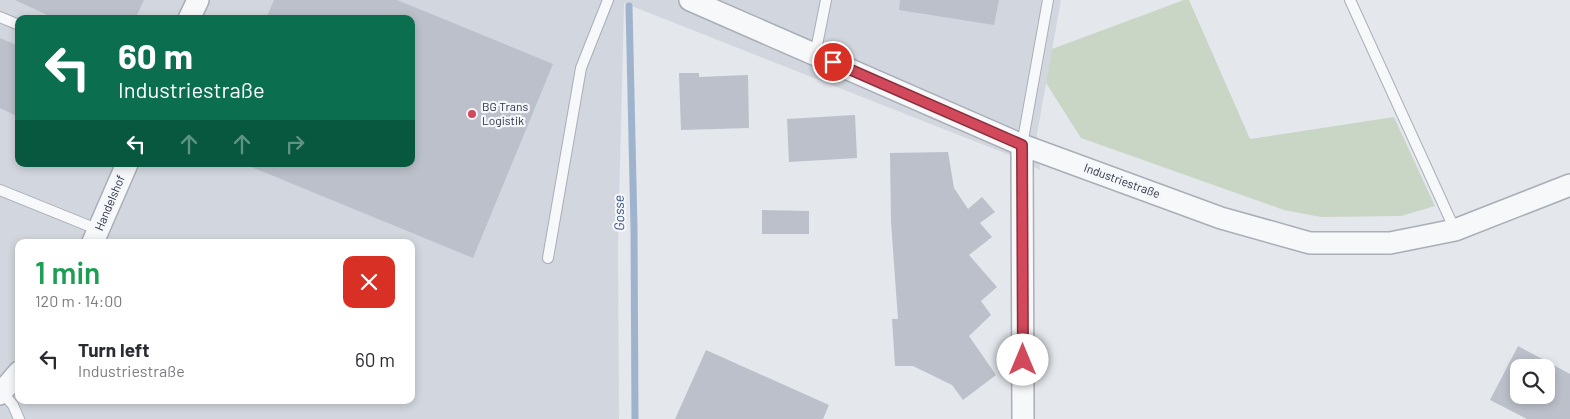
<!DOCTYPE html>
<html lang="en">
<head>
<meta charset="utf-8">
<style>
  body { margin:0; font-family:Barlow,sans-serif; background:#f7f7f7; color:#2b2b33; height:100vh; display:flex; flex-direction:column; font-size:19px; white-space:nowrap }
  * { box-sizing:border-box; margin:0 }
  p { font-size:16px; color:#7c7c81 }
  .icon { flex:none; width:28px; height:28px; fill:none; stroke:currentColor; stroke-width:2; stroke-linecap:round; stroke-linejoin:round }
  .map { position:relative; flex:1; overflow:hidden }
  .drawer { position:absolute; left:15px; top:239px; width:400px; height:165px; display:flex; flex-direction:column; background:#fff; border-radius:10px; box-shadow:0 2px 8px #0003 }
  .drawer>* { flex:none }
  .hud { position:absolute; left:15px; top:15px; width:400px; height:152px; border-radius:10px; box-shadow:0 2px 8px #0003; background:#0b6e4f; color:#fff; overflow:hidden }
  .controls { position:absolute; left:1510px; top:359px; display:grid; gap:10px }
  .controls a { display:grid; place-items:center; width:45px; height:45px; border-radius:10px; background:#fff; box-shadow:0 2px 8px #0003; font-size:25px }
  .pin { position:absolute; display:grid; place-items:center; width:42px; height:42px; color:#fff; margin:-21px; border:2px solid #fff; border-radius:50%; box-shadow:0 1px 5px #0007 }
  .me { position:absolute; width:55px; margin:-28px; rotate:0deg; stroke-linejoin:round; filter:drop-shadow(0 0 4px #0008) }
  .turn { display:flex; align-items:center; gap:18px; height:105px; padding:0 20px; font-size:22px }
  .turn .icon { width:65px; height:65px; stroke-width:2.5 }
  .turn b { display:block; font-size:35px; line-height:42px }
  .lanes { display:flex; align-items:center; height:48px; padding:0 20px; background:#0003; justify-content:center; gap:25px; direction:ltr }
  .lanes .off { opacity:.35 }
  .round { display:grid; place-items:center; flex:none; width:52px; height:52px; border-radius:10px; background:#f7f7f7 }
  .overview { display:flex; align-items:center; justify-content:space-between; height:85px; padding:0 20px }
  h1 { font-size:30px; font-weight:600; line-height:38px; color:#1e9e55 }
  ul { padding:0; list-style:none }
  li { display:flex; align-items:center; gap:15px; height:70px; padding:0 20px }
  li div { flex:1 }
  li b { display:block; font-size:19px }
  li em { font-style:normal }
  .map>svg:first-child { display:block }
</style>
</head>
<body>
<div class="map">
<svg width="1570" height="419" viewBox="0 0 1570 419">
  <rect width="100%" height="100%" fill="#e4e7ec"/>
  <path fill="#d2d6de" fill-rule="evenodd" d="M 0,0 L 1061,0 L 1037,134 L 1040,170 L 1012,156 L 624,3 L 618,244 L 619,419 L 0,419 ZM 19,19 L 411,19 L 411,164 L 19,164 ZM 19,242 L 411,242 L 411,400 L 19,400 Z"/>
  <path fill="#c9d6c5" d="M 1184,0 L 1189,0 L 1250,139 L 1394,117 L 1435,206 L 1401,216 L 1321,217 L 1284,210 L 1081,138 L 1046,83 L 1052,49 Z"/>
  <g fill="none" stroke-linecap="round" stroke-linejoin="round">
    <path stroke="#9fb4cc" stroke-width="7" d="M 629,6 L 634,228 L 635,419"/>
  </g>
  <path fill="#bbc0ca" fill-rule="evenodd" d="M 15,0 L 144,0 L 135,19 L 56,19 Z
    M 274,0 L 397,0 L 553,64 L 473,258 L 244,164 L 411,164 L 411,19 L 266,19 Z
    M 900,0 L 999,0 L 994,25 L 899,10 Z
    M 0,38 L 19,46 L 19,117 L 0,108 Z
    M 679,73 L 699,73 L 699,77 L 748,75 L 749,128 L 681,130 Z
    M 855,115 L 857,158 L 789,162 L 787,119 Z
    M 948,152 L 954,188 L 968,209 L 982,197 L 995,212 L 980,223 L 992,237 L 969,255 L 997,287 L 981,301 L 991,315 L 969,336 L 996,375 L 963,400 L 952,385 L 913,366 L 895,366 L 892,319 L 898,319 L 891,222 L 890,153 Z
    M 762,210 L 809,211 L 809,234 L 762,234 Z
    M 1518,346 L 1570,374 L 1570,419 L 1527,419 L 1490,400 ZM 1519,368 L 1546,368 L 1546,395 L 1519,395 Z
    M 706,350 L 829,405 L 823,419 L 675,419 Z"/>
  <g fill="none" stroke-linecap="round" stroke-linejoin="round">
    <defs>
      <path id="service" d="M 1350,0 L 1455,230
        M 0,17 L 19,25
        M 815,55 L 826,0
        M 1022,145 L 1048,0
        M 0,190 L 99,230
        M 548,258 L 581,68 L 608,0
        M 2,392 L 13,405 L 19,419"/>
      <path id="minor" d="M 690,0 L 1022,145 L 1221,218 L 1310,243 L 1390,243 L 1455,230 L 1570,185
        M 189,19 L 198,0
        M 1022,145 L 1023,419
        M 93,242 L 127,164
        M 0,394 L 19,372"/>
    </defs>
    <use href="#service" stroke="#a9aeb7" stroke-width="12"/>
    <use href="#minor" stroke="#a9aeb7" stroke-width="24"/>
    <use href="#service" stroke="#f7f8fa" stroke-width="10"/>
    <use href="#minor" stroke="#f7f8fa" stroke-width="21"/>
  </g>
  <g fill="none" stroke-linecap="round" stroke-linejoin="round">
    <defs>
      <path id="route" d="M 833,62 L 1022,145 L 1023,360"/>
    </defs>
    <use href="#route" stroke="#882f3b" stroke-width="12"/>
    <use href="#route" stroke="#d1495b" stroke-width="9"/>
  </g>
  <circle fill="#d1495b" stroke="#f4f6f9" stroke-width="2" cx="472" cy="114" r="5"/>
  <g text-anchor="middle" stroke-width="4.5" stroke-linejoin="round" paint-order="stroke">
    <g font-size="12" fill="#2b3445" stroke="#f4f6f9" text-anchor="start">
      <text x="482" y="111">BG Trans<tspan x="482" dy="14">Logistik</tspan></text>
    </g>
    <g font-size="12" fill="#2b3445" stroke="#f4f6f9">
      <text transform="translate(1122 181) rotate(20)" y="4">Industriestraße</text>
      <text transform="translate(110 203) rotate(-67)" y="4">Handelshof</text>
    </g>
    <g font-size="14" font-style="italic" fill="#34527a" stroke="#f4f6f9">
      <text transform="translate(619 213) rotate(-91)" y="5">Gosse</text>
    </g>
  </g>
</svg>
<div class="controls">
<a><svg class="icon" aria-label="search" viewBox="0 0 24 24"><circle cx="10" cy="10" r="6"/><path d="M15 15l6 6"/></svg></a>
</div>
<div class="pin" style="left:833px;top:62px;background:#d93025"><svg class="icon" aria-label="arrive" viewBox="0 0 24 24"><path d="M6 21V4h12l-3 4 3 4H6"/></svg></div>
<svg class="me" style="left:1023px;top:360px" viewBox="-20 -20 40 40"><circle r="19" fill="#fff"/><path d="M0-13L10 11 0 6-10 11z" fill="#d1495b"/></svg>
<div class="hud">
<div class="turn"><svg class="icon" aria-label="left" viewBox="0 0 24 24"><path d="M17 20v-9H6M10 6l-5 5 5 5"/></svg><div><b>60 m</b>Industriestraße</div></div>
<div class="lanes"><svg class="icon" aria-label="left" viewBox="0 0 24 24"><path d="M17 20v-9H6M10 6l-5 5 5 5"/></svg><svg class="icon off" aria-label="ahead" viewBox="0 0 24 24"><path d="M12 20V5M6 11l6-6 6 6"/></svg><svg class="icon off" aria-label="ahead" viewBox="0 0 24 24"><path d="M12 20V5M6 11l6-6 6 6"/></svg><svg class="icon off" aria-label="right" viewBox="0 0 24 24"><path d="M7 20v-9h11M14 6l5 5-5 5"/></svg></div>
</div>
<section class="drawer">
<div class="overview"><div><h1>1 min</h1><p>120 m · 14:00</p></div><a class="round" style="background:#d93025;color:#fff"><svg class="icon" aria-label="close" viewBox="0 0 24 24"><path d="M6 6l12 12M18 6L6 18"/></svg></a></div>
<ul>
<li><svg class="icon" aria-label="left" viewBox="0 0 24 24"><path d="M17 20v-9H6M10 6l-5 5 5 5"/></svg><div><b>Turn left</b><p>Industriestraße</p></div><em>60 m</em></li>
</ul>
</section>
</div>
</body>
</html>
